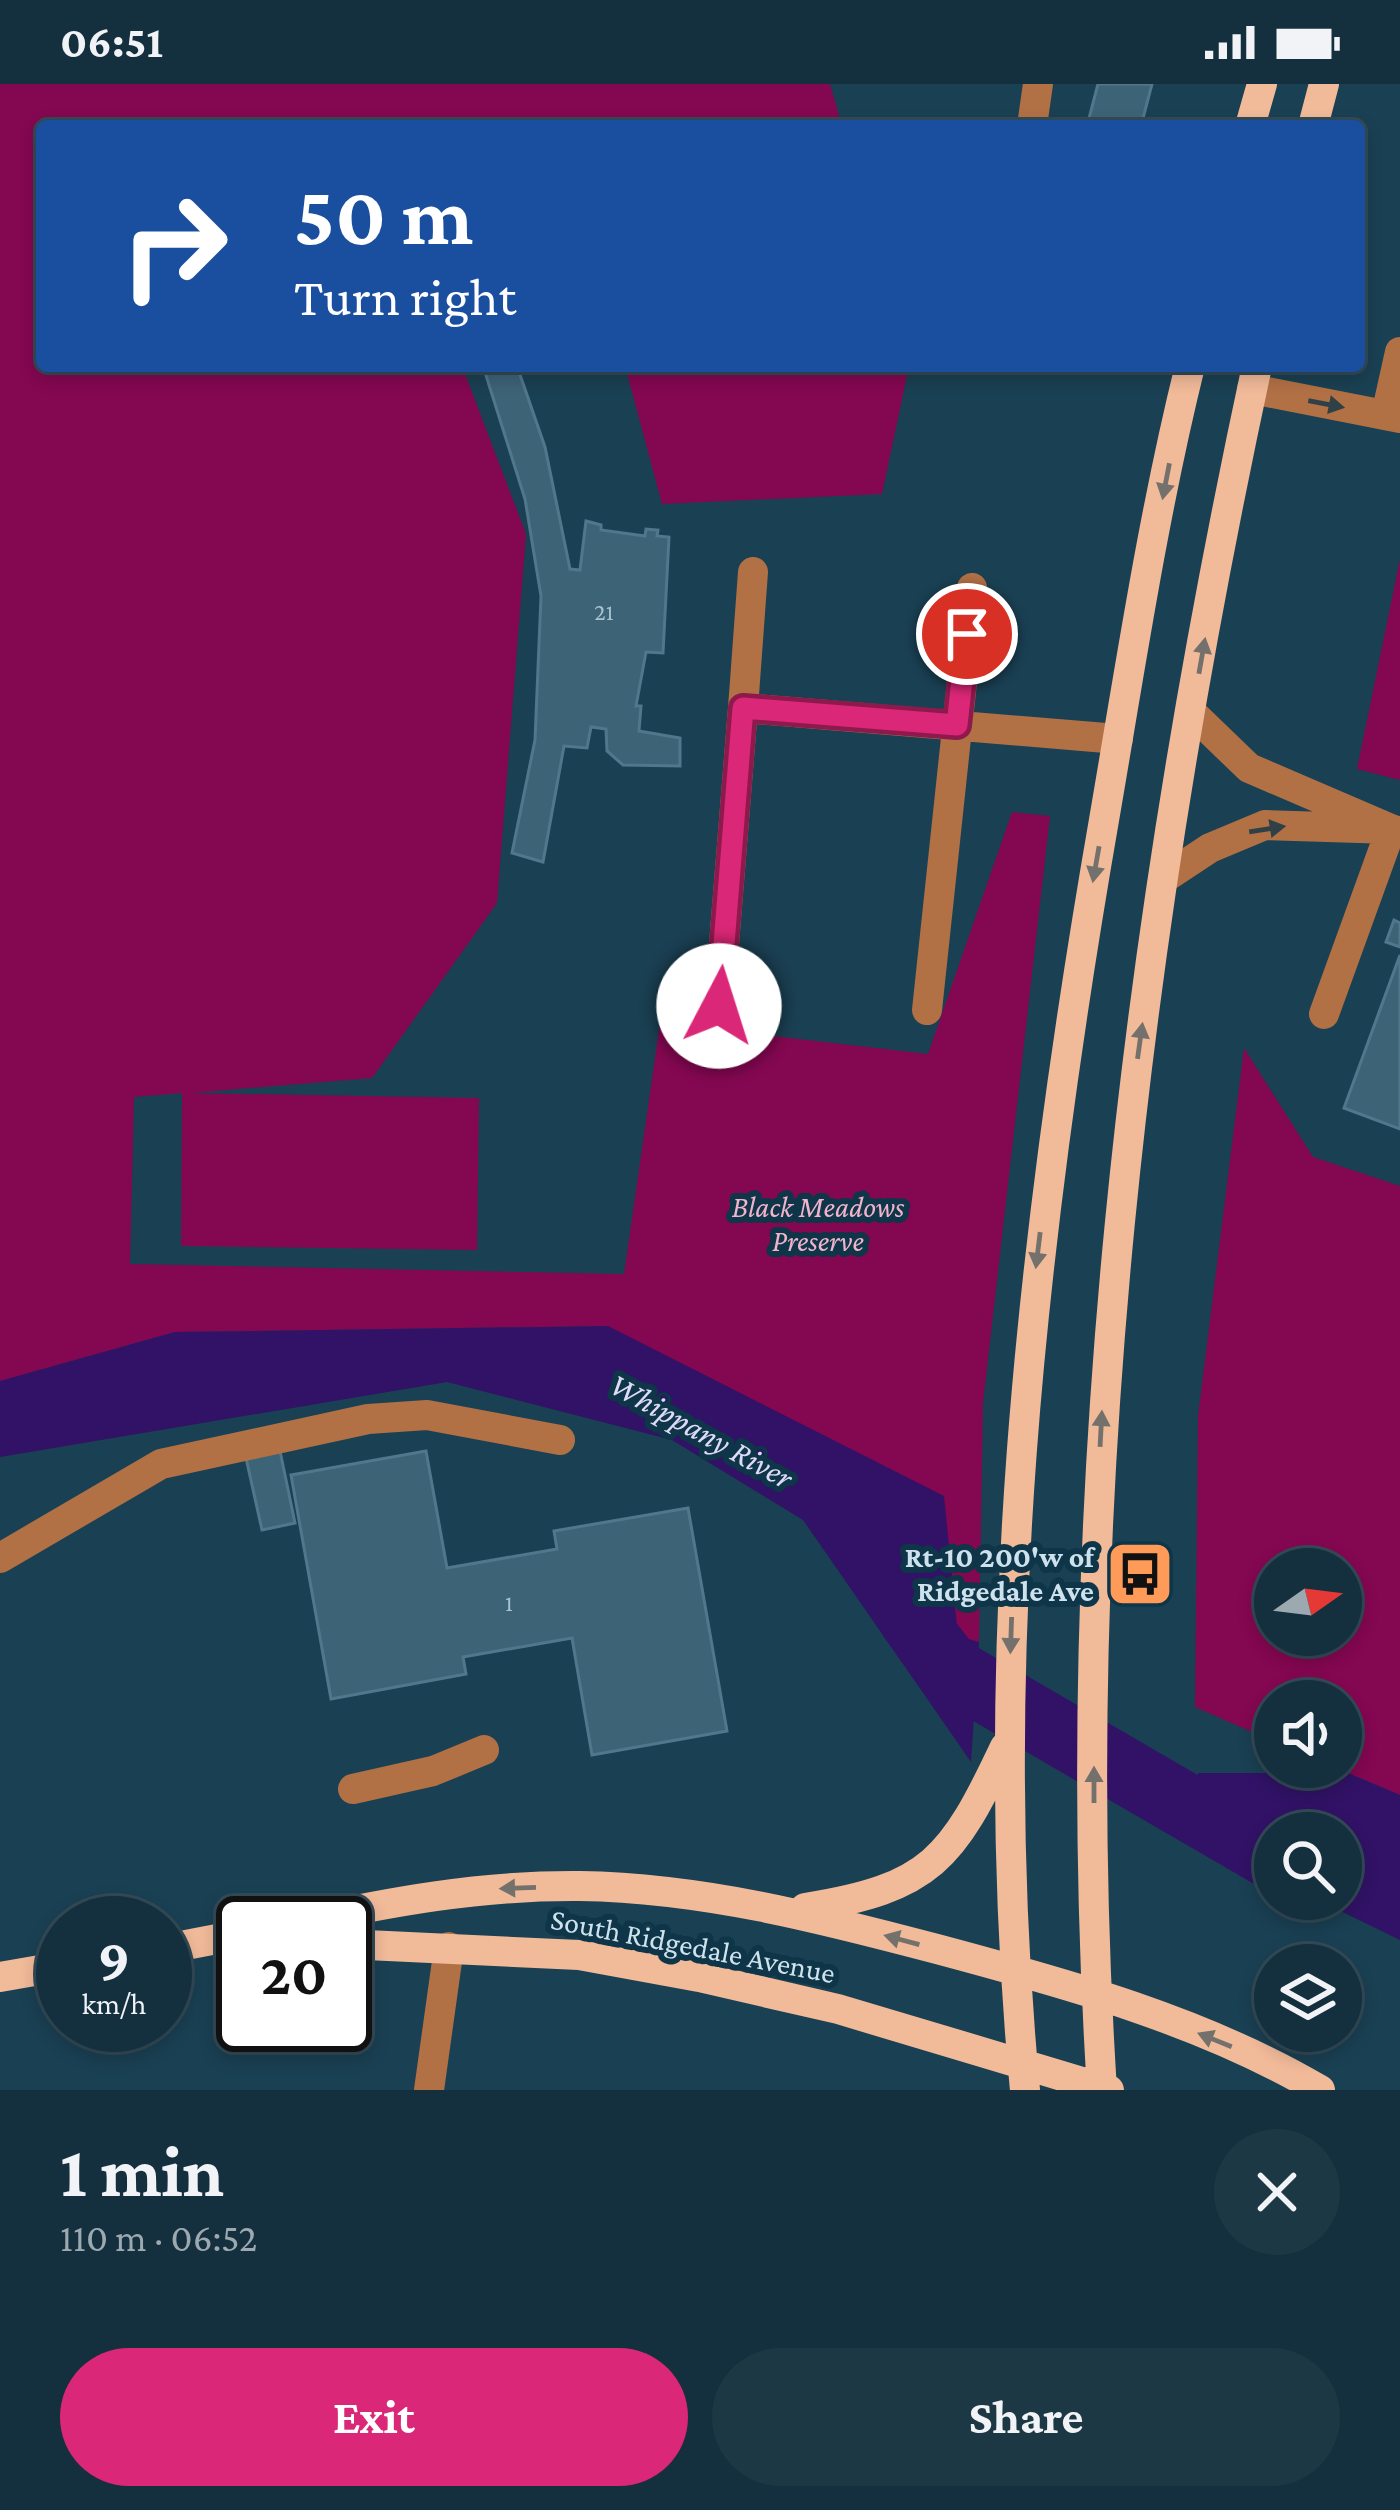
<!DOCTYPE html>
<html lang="en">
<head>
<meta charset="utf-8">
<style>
  body { margin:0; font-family:"Crimson Pro",serif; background:#1d3845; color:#f1f3f6; height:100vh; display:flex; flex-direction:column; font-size:45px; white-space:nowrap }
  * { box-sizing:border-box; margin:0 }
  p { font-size:39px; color:#9da9b0 }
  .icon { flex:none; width:66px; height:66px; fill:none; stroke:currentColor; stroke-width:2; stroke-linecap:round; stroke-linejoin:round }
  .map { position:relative; height:2006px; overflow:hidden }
  .panel { display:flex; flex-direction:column; background:#14303e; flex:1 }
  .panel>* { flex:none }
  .guide { position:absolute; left:36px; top:36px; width:1329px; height:252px; border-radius:12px; box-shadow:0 6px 18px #0003,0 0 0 3px #334b58; background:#1a4fa0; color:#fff; overflow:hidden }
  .needle { width:78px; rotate:76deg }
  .tools { position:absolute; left:1254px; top:1464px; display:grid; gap:24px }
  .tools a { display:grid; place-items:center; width:108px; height:108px; border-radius:50%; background:#14303e; box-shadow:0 6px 18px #0003,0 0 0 3px #334b58; font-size:60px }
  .speed { position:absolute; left:36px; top:1812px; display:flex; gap:24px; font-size:60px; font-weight:700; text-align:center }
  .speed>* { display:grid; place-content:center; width:156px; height:156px; border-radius:50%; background:#14303e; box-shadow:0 6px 18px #0003,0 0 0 3px #334b58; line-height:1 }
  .speed small { font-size:30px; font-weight:400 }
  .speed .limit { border:6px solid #111; border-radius:18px; background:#fff; color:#111 }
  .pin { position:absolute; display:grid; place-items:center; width:102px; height:102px; color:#fff; margin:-51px; border:6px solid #fff; border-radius:50%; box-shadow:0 3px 12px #0007 }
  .me { position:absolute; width:132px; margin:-66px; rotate:5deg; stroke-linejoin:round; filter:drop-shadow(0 0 9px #0008) }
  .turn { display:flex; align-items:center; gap:42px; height:252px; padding:0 60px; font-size:54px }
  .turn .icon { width:156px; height:156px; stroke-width:2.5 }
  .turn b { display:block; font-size:84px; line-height:102px }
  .round { display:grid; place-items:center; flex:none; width:126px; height:126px; border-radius:63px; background:#1d3845 }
  .head { display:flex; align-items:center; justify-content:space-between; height:204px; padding:0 60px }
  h1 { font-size:72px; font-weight:700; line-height:90px }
  .cta { display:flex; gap:24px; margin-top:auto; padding:24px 60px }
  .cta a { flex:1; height:138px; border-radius:72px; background:#db2777; color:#fff; font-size:48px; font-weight:700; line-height:138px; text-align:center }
  .cta a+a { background:#1d3845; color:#f1f3f6 }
  .status { display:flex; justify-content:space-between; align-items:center; height:84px; padding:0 60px; background:#14303e; direction:ltr }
  .status svg { height:33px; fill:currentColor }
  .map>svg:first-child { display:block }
</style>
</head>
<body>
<div class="status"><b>06:51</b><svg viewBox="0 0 49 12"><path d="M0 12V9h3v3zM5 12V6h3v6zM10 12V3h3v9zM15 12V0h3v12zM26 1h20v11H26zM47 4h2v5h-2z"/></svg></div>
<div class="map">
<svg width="1400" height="2006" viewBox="0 0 1400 2006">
  <rect width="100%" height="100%" fill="#1a4053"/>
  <path fill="#840751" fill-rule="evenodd" d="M 0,0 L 830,0 L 842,42 L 42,42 L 42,282 L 462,282 L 526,450 L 497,819 L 372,994 L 191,1009 L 479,1014 L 477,1166 L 181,1162 L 182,1009 L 134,1013 L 130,1180 L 624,1190 L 660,939 L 928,970 L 1012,728 L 1050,732 L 983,1319 L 979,1558 L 958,1553 L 608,1242 L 175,1248 L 0,1297 Z
    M 625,282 L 909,282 L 882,410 L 662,420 Z
    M 1400,475 L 1400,696 L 1357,685 Z
    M 1244,964 L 1313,1073 L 1400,1102 L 1400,1711 L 1334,1683 L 1341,1683 L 1341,1617 L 1275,1617 L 1275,1658 L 1195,1623 L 1198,1332 ZM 1341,1485 L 1341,1551 L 1275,1551 L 1275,1485 Z"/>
  <path fill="#311266" d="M 608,1242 L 944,1412 L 958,1552 L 979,1558 L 971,1678 L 803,1436 L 672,1356 L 447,1298 L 0,1373 L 0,1297 L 175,1248 Z
    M 1198,1689 L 1348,1689 L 1400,1711 L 1400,1856 L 1316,1815 L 1341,1815 L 1341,1749 L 1275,1749 L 1275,1795 L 1189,1753 Z"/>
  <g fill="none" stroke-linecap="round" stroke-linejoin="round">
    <path stroke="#311266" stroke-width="66" d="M 913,1537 L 951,1586 L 1275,1774"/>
  </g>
  <path fill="#3d6377" stroke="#51778c" stroke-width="3" d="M 1098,0 L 1152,0 L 1141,42 L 1087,42 Z
    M 483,282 L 517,282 L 545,363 L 570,485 L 580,486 L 586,437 L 601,441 L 601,446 L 645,452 L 646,445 L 658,446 L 657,452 L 669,453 L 663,569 L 646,568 L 636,622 L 641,622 L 639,647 L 680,654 L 680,682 L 623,681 L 607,667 L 606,645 L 591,643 L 587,664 L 564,662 L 543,778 L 512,769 L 535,656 L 541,512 L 525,415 Z
    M 1394,836 L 1400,839 L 1400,863 L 1386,858 Z
    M 1400,871 L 1400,1045 L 1344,1024 Z
    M 280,1367 L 295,1439 L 262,1446 L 246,1374 Z
    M 426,1367 L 447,1484 L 557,1465 L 554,1447 L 688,1424 L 727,1647 L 592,1671 L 572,1554 L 463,1573 L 466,1590 L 331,1615 L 291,1391 Z"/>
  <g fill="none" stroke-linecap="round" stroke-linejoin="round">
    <path stroke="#b27045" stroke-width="30" d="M 1032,42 L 1038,0
      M 1252,305 L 1400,334
      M 1386,331 L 1400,268
      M 743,624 L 753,488
      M 1163,795 L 1210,764 L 1265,741 L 1391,745 L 1249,684 L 1192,629
      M 719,922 L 743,624 L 1118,655
      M 927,926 L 972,504
      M 1324,930 L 1391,745 L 1400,748
      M 0,1474 L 161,1380 L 368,1335 L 427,1331 L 560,1356
      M 353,1705 L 433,1687 L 484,1666
      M 429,2006 L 449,1863"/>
    <path stroke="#f1ba99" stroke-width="30" d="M 1250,42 L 1262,0
      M 1313,42 L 1324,0
      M 805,1824 C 931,1804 952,1775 1005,1663
      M 293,1839 C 389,1818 481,1801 580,1802 C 703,1804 820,1834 937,1865 C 1068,1900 1203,1937 1320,2006
      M 345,1860 L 579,1871 L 699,1893 L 838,1925 L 1109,2006
      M 165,1865 L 243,1850
      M 0,1893 L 63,1882
      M 1025,2006 C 984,1579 1031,1156 1104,736 C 1130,585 1153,431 1190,282
      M 1102,2006 C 1065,1427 1135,848 1257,282"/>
  </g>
  <defs><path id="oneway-solid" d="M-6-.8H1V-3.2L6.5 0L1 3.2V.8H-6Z" transform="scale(3)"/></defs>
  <g fill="#2f4147">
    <use href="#oneway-solid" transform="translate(1326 320) rotate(11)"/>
    <use href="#oneway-solid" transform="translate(1267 745) rotate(-9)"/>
  </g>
  <g fill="#74716c">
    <use href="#oneway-solid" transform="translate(1166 397) rotate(101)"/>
    <use href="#oneway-solid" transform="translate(1202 572) rotate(-80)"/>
    <use href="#oneway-solid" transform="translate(1096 780) rotate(100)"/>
    <use href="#oneway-solid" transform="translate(1140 957) rotate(-82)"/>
    <use href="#oneway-solid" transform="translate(1038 1166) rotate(97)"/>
    <use href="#oneway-solid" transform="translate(1101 1345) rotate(-87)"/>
    <use href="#oneway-solid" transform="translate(1011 1551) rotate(92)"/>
    <use href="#oneway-solid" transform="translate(1094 1701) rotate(-90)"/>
    <use href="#oneway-solid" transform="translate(518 1804) rotate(178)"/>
    <use href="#oneway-solid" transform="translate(902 1856) rotate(-165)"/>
    <use href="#oneway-solid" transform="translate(1215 1956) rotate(-158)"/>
  </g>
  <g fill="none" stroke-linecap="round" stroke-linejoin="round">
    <defs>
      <path id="route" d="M 719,922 L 743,624 L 957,641 L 967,550"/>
    </defs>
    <use href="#route" stroke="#8e194d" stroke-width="30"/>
    <use href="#route" stroke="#db2777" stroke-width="21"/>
  </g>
  <defs>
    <symbol id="bus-square" viewBox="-11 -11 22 22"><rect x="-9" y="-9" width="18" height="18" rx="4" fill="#fe9b59" stroke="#0e3548"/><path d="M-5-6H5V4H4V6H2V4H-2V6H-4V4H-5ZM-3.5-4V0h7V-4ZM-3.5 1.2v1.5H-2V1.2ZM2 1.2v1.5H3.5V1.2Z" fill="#111"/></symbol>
  </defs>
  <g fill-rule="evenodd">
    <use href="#bus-square" x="1102" y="1452" width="76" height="76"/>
  </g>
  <g text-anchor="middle" stroke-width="12" stroke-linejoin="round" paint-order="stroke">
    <g font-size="24" fill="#aac2d0">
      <text x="604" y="536">21</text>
      <text x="509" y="1527">1</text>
    </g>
    <g font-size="30" font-style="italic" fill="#f2b3cd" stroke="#0e3548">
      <text x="818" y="1133">Black Meadows<tspan x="818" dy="34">Preserve</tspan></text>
    </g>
    <g font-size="30" font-weight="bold" fill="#cee2ee" stroke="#0e3548" text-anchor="end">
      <text x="1094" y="1483">Rt-10 200'w of<tspan x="1094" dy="34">Ridgedale Ave</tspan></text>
    </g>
    <g font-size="30" fill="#cee2ee" stroke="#0e3548">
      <text transform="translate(693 1862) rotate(11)" y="10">South Ridgedale Avenue</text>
    </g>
    <g font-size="33" font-style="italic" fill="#dedaf7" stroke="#0e3548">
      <text transform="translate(702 1346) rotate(29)" y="12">Whippany River</text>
    </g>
  </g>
</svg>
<div class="tools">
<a><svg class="needle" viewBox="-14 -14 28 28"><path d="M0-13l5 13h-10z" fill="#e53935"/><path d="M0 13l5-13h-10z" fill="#9da9b0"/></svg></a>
<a><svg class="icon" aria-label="sound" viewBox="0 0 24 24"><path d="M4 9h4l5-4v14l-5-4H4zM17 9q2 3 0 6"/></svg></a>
<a><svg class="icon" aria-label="search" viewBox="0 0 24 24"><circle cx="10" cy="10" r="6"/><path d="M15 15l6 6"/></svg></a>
<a><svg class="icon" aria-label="layers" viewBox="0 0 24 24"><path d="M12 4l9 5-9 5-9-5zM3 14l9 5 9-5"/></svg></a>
</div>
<div class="speed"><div>9<small>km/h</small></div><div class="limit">20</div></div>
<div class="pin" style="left:967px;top:550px;background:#d93025"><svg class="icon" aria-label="arrive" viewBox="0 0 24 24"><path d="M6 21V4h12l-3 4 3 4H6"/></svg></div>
<svg class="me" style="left:719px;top:922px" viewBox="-20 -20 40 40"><circle r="19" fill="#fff"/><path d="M0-13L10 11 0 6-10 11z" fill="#db2777"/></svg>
<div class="guide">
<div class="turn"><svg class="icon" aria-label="right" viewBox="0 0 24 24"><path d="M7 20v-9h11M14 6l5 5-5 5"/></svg><div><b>50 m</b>Turn right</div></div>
</div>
</div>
<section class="panel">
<div class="head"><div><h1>1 min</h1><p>110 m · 06:52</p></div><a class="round"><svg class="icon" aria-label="close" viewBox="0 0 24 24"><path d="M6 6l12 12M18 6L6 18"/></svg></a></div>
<div class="cta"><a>Exit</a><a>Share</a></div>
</section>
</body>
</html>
